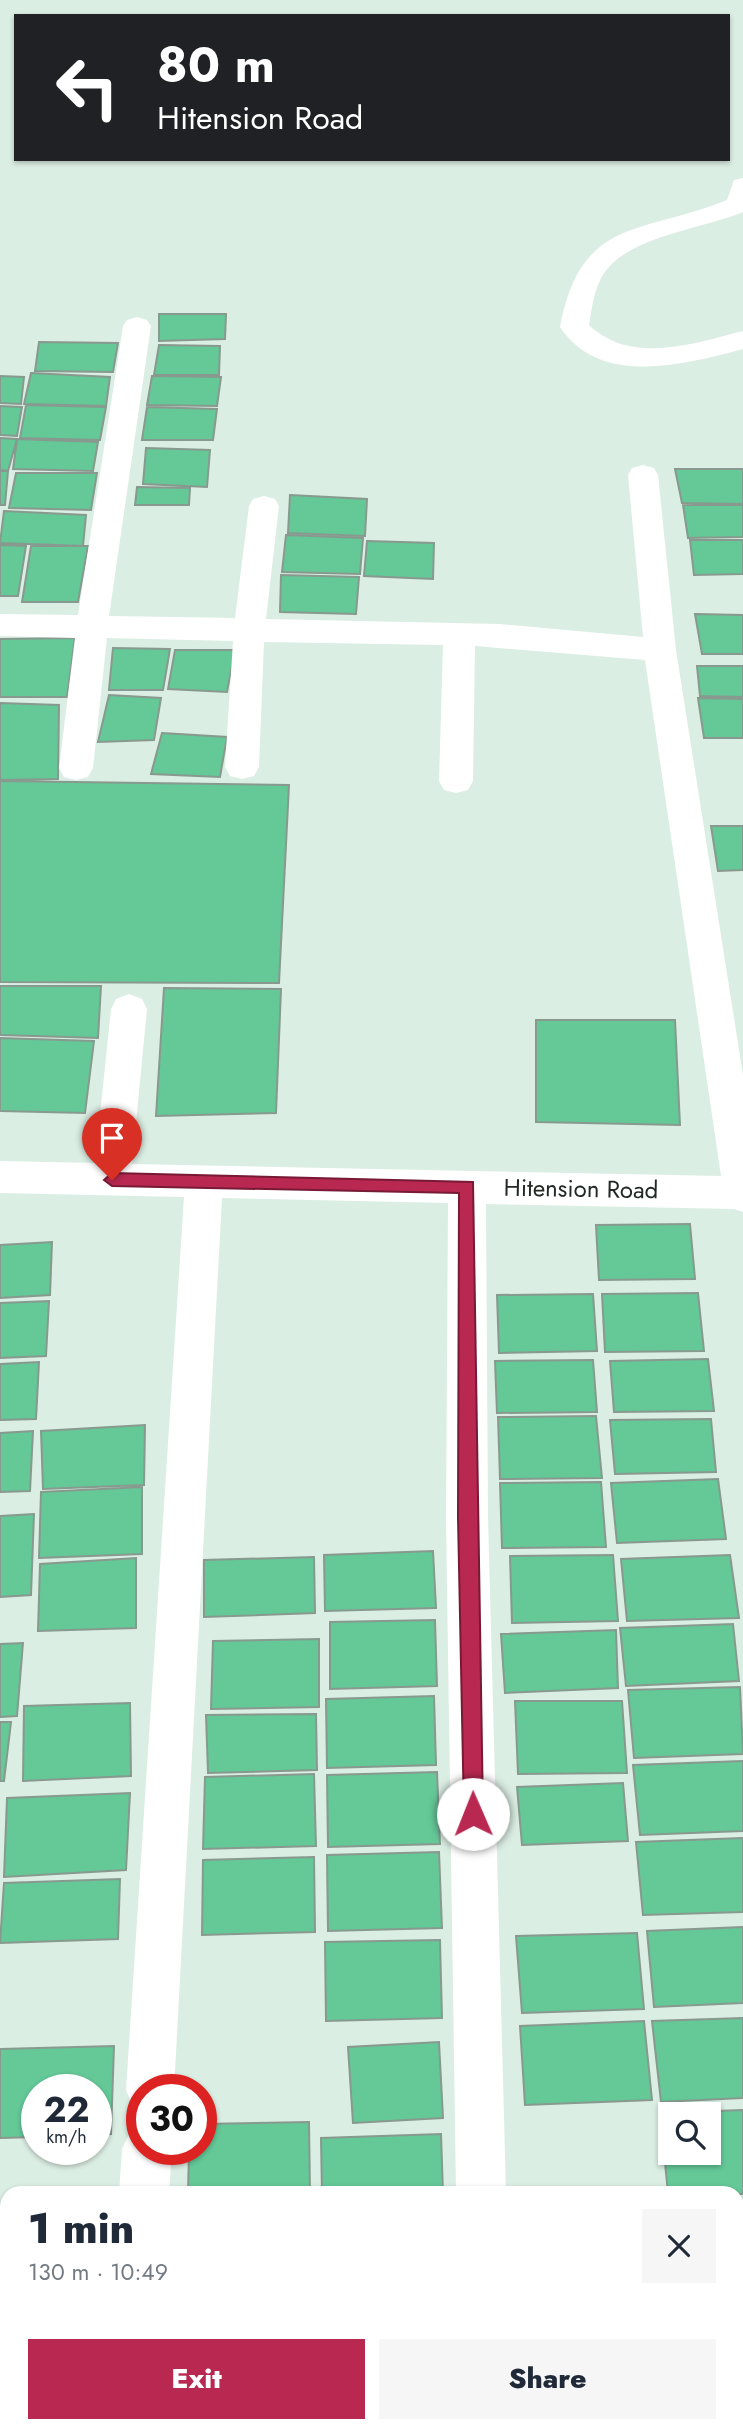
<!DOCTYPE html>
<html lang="en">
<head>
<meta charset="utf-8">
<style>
  body { margin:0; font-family:Jost,sans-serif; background:#f6f6f7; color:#1f2937; height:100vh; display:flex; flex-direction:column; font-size:26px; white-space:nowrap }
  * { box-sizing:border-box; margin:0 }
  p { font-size:23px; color:#747a83 }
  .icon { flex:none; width:38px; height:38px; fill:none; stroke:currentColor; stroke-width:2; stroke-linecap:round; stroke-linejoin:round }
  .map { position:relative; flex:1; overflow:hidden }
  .panel { position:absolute; left:0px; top:2186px; width:744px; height:247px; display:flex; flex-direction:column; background:#fff; border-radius:21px 21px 0 0; box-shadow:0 2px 5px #0004 }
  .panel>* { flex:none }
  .hud { position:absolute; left:14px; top:14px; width:716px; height:147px; border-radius:0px; box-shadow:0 2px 5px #0004; background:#202124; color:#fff; overflow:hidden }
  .buttons { position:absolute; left:658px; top:2102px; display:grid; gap:14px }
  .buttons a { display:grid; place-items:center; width:63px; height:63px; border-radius:0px; background:#fff; box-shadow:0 2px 5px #0004; font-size:35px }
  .speed { position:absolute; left:21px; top:2074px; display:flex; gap:14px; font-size:35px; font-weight:700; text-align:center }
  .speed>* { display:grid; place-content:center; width:91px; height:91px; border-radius:50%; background:#fff; box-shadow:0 2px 5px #0004; line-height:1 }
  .speed small { font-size:18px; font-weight:400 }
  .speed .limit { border:10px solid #d22; background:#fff; color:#111 }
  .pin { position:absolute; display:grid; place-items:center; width:60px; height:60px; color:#fff; margin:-72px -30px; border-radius:50% 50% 50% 0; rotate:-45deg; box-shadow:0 0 7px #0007 }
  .pin .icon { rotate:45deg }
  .me { position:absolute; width:77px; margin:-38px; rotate:359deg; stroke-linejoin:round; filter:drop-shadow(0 0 5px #0008) }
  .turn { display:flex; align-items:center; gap:24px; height:147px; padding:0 28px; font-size:32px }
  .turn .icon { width:91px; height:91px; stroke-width:2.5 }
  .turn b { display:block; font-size:49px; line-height:60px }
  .round { display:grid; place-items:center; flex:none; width:74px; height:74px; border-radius:0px; background:#f6f6f7 }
  .overview { display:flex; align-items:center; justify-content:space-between; height:119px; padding:0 28px }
  h1 { font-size:42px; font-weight:800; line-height:52px }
  .cta { display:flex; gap:14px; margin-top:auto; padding:14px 28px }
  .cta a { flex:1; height:80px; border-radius:0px; background:#b82851; color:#fff; font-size:28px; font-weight:800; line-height:80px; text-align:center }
  .cta a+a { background:#f6f6f7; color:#1f2937 }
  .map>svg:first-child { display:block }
</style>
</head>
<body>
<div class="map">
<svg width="743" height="2431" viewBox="0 0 743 2431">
  <rect width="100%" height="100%" fill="#dbeee3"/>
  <path fill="#64c897" stroke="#88998f" stroke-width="2" fill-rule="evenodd" d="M 159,314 L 226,314 L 225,339 L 159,341 Z
    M 39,342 L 118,343 L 113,372 L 35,371 Z
    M 159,345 L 220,346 L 219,375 L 154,375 Z
    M 31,373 L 110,377 L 106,406 L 24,404 Z
    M 0,376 L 24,377 L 21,404 L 0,403 Z
    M 152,376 L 221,377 L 217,406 L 147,405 Z
    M 26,405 L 106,407 L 100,440 L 20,438 Z
    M 0,406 L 22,407 L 17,436 L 0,435 Z
    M 147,407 L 217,409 L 213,440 L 142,440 Z
    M 0,438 L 17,439 L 8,471 L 0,470 Z
    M 17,439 L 98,442 L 93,471 L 13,469 Z
    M 146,448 L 210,450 L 207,487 L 143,484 Z
    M 675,469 L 743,469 L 743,504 L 682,503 Z
    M 0,471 L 8,471 L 5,505 L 0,505 Z
    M 16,473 L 97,473 L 91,510 L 9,508 Z
    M 137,487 L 190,488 L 189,505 L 135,505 Z
    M 290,495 L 367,499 L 365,536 L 288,533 Z
    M 683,505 L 743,505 L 743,537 L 688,538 Z
    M 4,511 L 86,515 L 83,546 L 0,543 Z
    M 286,535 L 363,538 L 360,574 L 282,572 Z
    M 690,540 L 743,540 L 743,574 L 694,575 Z
    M 367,541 L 434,543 L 433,579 L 364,576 Z
    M 0,545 L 26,546 L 18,596 L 0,596 Z
    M 31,546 L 88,546 L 78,602 L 22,602 Z
    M 281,575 L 359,577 L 356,614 L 280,612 Z
    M 695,614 L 743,615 L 743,654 L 702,654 Z
    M 75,638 L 67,697 L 0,697 L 0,639 Z
    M 113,648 L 170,649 L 163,690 L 109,690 Z
    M 175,650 L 235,650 L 227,692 L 168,689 Z
    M 697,666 L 743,666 L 743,697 L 700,696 Z
    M 109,695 L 161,698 L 154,740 L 98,742 Z
    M 698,698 L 743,699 L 743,738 L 704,738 Z
    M 0,703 L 59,705 L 58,779 L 0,780 Z
    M 162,733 L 227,737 L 220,777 L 151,774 Z
    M 0,781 L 289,785 L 279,983 L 0,982 Z
    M 711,826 L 743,826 L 743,870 L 718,871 Z
    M 0,986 L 101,986 L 98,1038 L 0,1035 Z
    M 164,988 L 281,989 L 276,1113 L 156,1116 Z
    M 536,1020 L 675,1020 L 680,1125 L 536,1122 Z
    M 0,1038 L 94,1041 L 85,1113 L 0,1111 Z
    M 690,1224 L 695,1279 L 599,1280 L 596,1225 Z
    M 52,1242 L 50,1295 L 0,1298 L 0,1245 Z
    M 698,1293 L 704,1351 L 605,1352 L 602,1294 Z
    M 593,1294 L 597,1351 L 499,1353 L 497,1295 Z
    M 49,1301 L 46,1356 L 0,1358 L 0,1303 Z
    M 708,1359 L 714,1411 L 614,1412 L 610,1361 Z
    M 593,1360 L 597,1412 L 497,1413 L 495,1361 Z
    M 39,1362 L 36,1419 L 0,1420 L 0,1364 Z
    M 596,1416 L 602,1478 L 500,1479 L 498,1417 Z
    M 711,1419 L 716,1472 L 615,1474 L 610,1420 Z
    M 145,1425 L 144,1485 L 43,1489 L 41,1431 Z
    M 33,1431 L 30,1491 L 0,1492 L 0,1433 Z
    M 718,1479 L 726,1539 L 617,1543 L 611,1483 Z
    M 601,1482 L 606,1547 L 502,1548 L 500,1483 Z
    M 142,1487 L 142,1554 L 39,1558 L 41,1492 Z
    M 34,1514 L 31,1595 L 0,1597 L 0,1516 Z
    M 433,1551 L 436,1608 L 325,1611 L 324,1555 Z
    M 613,1555 L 618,1621 L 512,1623 L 510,1556 Z
    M 730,1555 L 739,1618 L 627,1621 L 621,1559 Z
    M 314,1557 L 315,1613 L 204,1617 L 204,1560 Z
    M 136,1558 L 136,1628 L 38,1631 L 40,1564 Z
    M 435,1620 L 437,1686 L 330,1689 L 330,1622 Z
    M 733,1624 L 739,1681 L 626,1686 L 620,1628 Z
    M 616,1630 L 618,1688 L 505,1693 L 501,1634 Z
    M 319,1639 L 319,1707 L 211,1709 L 213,1641 Z
    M 23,1643 L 17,1716 L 0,1717 L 0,1644 Z
    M 740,1687 L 743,1754 L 634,1758 L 628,1690 Z
    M 434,1696 L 436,1765 L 327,1768 L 326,1699 Z
    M 515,1701 L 622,1701 L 627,1773 L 518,1774 Z
    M 130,1703 L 131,1776 L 23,1781 L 24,1706 Z
    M 316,1714 L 317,1770 L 208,1773 L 206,1715 Z
    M 0,1722 L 11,1722 L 4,1781 L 0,1781 Z
    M 743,1761 L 743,1831 L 640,1835 L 633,1765 Z
    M 437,1772 L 440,1844 L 328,1847 L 327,1775 Z
    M 314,1774 L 316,1846 L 203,1849 L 205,1777 Z
    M 623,1783 L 628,1841 L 522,1845 L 517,1787 Z
    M 130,1793 L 126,1870 L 4,1877 L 7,1798 Z
    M 743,1838 L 743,1912 L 643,1915 L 636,1842 Z
    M 439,1852 L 442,1928 L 328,1931 L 327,1855 Z
    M 314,1857 L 315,1932 L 202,1935 L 203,1860 Z
    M 120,1879 L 118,1939 L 0,1943 L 4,1883 Z
    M 743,1927 L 743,2003 L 654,2007 L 647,1931 Z
    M 637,1933 L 644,2009 L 522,2013 L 516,1936 Z
    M 440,1940 L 442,2018 L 326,2021 L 325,1942 Z
    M 743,2018 L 743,2098 L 661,2102 L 652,2021 Z
    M 644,2021 L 652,2100 L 525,2105 L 520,2026 Z
    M 439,2042 L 443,2118 L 353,2123 L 348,2047 Z
    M 114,2046 L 111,2134 L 96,2135 L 96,2090 L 37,2090 L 37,2137 L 0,2138 L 0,2049 Z
    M 743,2110 L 743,2194 L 668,2193 L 660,2113 ZM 670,2114 L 709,2114 L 709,2152 L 670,2152 Z
    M 309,2122 L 310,2193 L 188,2193 L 189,2149 L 201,2149 L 201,2124 Z
    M 441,2134 L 443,2193 L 322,2193 L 321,2138 Z
    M 737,2403 L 743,2403 L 743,2431 L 687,2431 L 686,2426 L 737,2426 Z"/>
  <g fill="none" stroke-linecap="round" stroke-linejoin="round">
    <path fill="#fff" fill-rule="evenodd" d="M 743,178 L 743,212 C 703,229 629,236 604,273 C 594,289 592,307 589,325 C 631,365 692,344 743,331 L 743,349 C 686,364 600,388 560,327 C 581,216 641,235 727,200 L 734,180 Z
      M 137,317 L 147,320 L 151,326 L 109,616 L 235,618 L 249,506 L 253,499 L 264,496 L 275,499 L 279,506 L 266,619 L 500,624 L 643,637 L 628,475 L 632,468 L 643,465 L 654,468 L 658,475 L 676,650 L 743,1075 L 743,1212 L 734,1209 L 486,1204 L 488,1517 L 506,2193 L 456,2193 L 446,1517 L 448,1203 L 222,1198 L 174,2090 L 142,2090 L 142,2111 L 133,2107 L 126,2090 L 184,1197 L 0,1193 L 0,1161 L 95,1163 L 111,1009 L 116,999 L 129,994 L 142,999 L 147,1009 L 132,1164 L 721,1176 L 645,660 L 475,646 L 473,781 L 468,790 L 456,793 L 444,790 L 439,781 L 443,645 L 264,642 L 259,767 L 254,776 L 242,779 L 230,776 L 225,767 L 233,641 L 107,638 L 93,768 L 88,777 L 76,780 L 64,777 L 59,768 L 75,638 L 0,636 L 0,614 L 78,615 L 123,326 L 127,320 Z
      M 142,2127 L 142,2149 L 172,2149 L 169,2193 L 119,2193 L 122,2149 L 130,2132 Z
      M 743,2347 L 743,2399 L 737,2400 L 737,2348 Z
      M 0,2376 L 7,2376 L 7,2426 L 13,2426 L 0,2428 Z
      M 105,2426 L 157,2426 L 157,2431 L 105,2431 Z
      M 461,2426 L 513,2426 L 513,2431 L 461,2431 Z"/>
  </g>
  <path fill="#b82851" stroke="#781a35" stroke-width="2" d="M 112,1173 L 473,1182 L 483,1814 L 480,1821 L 473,1824 L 467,1821 L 464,1814 L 458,1517 L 459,1193 L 112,1186 L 104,1180 Z"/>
  <g text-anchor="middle" stroke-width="6" stroke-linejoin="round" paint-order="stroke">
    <g font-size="24" fill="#222925" stroke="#fff">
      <text transform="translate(581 1189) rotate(1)" y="8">Hitension Road</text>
    </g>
  </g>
</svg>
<div class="buttons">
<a><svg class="icon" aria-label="search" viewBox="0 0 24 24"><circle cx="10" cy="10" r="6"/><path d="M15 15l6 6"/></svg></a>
</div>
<div class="speed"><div>22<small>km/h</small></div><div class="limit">30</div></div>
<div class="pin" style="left:112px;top:1180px;background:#d93025"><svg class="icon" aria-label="arrive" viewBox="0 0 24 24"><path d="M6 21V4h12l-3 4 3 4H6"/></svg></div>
<svg class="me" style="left:473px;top:1814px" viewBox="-20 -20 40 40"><circle r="19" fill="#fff"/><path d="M0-13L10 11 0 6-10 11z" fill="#b82851"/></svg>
<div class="hud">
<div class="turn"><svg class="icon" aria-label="left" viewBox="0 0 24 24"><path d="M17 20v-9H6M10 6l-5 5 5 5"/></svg><div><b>80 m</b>Hitension Road</div></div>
</div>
<section class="panel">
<div class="overview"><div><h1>1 min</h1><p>130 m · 10:49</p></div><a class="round"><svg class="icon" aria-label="close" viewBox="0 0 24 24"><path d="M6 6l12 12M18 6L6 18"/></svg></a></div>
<div class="cta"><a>Exit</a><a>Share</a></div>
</section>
</div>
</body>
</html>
